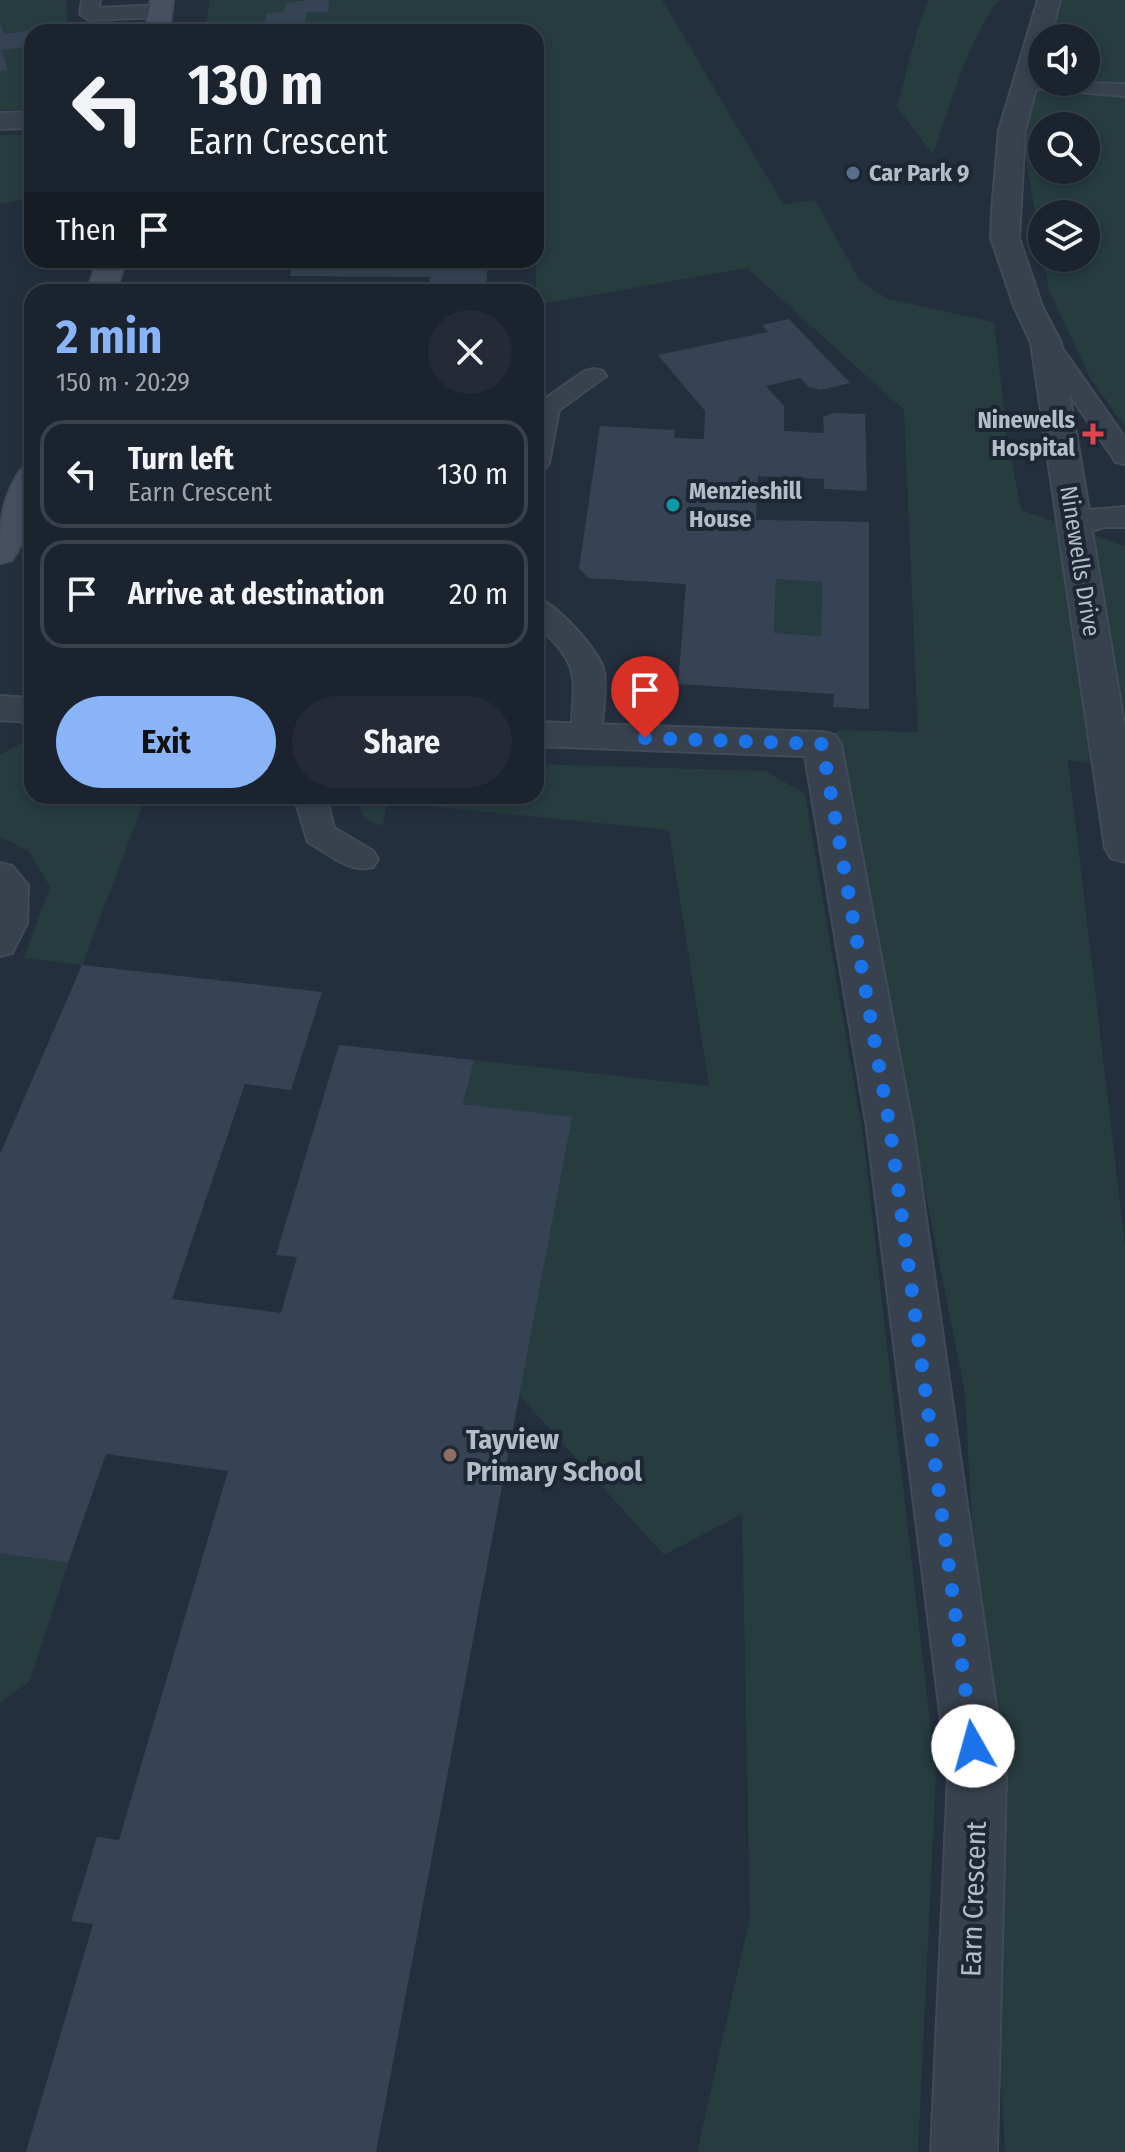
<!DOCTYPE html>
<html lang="en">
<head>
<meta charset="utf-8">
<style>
  body { margin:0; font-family:"Fira Sans Condensed",sans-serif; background:#242b36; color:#f1f3f6; height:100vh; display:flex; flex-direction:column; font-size:30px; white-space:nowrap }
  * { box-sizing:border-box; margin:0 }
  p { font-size:26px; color:#a0a4aa }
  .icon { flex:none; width:44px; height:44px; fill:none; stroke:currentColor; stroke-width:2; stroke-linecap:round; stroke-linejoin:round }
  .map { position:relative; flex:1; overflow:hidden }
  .panel { position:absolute; left:24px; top:284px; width:520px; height:520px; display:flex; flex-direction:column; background:#1b232e; border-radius:24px; box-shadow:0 4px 12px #0003,0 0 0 2px #39404a }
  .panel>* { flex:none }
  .guide { position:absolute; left:24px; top:24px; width:520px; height:244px; border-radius:24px; box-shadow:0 4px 12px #0003,0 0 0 2px #39404a; background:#1b232e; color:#f1f3f6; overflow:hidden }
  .fabs { position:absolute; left:1028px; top:24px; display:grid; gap:16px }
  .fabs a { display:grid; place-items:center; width:72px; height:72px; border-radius:50%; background:#1b232e; box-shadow:0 4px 12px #0003,0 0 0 2px #39404a; font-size:40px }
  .pin { position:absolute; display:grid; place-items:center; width:68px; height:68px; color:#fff; margin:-82px -34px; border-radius:50% 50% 50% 0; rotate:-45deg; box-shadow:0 0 8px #0007 }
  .pin .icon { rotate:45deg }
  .me { position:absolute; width:88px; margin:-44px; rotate:353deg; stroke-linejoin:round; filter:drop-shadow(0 0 6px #0008) }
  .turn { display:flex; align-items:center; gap:28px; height:168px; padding:0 32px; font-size:36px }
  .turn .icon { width:104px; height:104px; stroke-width:2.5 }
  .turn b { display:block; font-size:56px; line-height:68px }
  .then { display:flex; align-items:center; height:76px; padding:0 32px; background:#0003; gap:16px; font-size:30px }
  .round { display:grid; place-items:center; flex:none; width:84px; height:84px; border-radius:42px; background:#242b36 }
  .overview { display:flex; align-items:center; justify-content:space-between; height:136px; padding:0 32px }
  h1 { font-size:48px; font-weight:700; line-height:60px; color:#8ab4f8 }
  .cta { display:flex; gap:16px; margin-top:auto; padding:16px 32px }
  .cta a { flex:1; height:92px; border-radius:48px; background:#8ab4f8; color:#111; font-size:32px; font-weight:700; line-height:92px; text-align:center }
  .cta a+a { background:#242b36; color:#f1f3f6 }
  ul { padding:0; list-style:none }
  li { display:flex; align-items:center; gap:24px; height:108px; margin:0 16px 12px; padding:0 16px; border:4px solid #39404a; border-radius:24px }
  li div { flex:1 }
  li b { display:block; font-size:30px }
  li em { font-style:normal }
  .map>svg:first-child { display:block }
</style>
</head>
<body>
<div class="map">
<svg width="1125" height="2152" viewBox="0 0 1125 2152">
  <rect width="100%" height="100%" fill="#242f3e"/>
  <path fill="#263c3f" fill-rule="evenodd" d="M 0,0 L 66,0 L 68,24 L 116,18 L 112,32 L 32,32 L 32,110 L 0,110 Z
    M 209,0 L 662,0 L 783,204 L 815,200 L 860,281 L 888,299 L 994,322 L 1007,436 L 1021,510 L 1125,546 L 1125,768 L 1068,760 L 1125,1245 L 1125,2152 L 1005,2152 L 965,1393 L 837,747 L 837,730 L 918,732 L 904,410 L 747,268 L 536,305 L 536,32 L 206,32 Z
    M 929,0 L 1000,0 C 969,34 949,110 933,154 L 897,107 L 919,24 Z
    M 1059,0 L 1125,0 L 1125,427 L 1091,379 L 1049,291 L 1021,131 L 1042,53 L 1042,82 L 1086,82 L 1086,38 L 1046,38 ZM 1042,126 L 1086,126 L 1086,170 L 1042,170 ZM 1042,214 L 1086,214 L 1086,258 L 1042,258 Z
    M 0,135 L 32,135 L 32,198 L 0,204 Z
    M 776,579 L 822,582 L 821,636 L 774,633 Z
    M 22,743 L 32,744 L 32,796 L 146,796 L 82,965 L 24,958 L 50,887 L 29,851 L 0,837 L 0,755 Z
    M 536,764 L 766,771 L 805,794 L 863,1136 L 936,1774 L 918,2152 L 697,2152 L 750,1917 L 742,1514 L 664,1555 L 519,1395 L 571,1117 L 463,1104 L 474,1060 L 709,1086 L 669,830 L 388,802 L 382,826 L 363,818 L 358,798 L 536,796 Z
    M 0,1553 L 68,1563 L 30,1681 L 0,1703 Z"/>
  <path fill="#364354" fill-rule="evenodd" d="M 307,0 L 329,0 L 328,12 L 307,12 L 305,22 L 288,22 L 287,32 L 245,32 L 246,23 L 265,23 L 267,13 L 284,12 L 286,3 Z
    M 0,24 L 4,34 L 55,27 L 56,32 L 32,32 L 32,46 L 1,50 L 8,70 L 0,71 Z
    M 248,260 L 488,260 L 486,292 L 428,292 L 430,277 L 290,276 L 292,267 L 247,267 Z
    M 789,319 L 850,383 L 821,390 L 809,387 L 800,378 L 766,386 L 784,406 L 784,431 L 824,433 L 823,417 L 833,413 L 865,414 L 867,491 L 824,489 L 824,479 L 758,476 L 756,520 L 869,522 L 869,709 L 833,707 L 834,694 L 678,684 L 686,584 L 588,578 L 579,568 L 600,426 L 675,430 L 674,438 L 704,439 L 705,411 L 658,355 L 768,332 L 762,325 ZM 776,579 L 822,582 L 821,636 L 774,633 Z
    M 82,965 L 322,992 L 291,1090 L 245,1084 L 172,1299 L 281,1313 L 297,1257 L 276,1255 L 339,1045 L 474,1060 L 463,1104 L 572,1117 L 376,2152 L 26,2152 L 93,1924 L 71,1921 L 97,1837 L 119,1840 L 228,1471 L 106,1454 L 68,1563 L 0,1553 L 0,1154 Z"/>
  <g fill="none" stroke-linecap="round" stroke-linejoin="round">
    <defs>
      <path id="lane" d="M 82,0 L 100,0 L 99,8 L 161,5 L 170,11 L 161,17 L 89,20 L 80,14 Z
        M 1024,77 L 1042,78 L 1042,82 L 1125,84 L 1125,96 L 1017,87 L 1014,83 Z
        M 1046,336 L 1055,338 L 1125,438 L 1125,464 L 1116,462 L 1034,343 L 1037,338 Z
        M 594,369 L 603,371 L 606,376 L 559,410 L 549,463 L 545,469 L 536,471 L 536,405 L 585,371 Z
        M 536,598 C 556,603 600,651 604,672 C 607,691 602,716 601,736 L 597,743 L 586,746 L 575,743 L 571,736 C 574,674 583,669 536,623 Z
        M 294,796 L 326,796 L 334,828 L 373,851 L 378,859 L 373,867 C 350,874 328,853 308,842 Z
        M 0,863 L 12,866 L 28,885 L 27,923 L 12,953 L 0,956 Z"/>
      <path id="street" d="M 1038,0 L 1060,0 L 1050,38 L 1042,38 L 1042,67 L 1025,130 L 1019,238 L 1042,306 L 1061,343 L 1089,510 L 1125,507 L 1125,527 L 1104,527 L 1092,531 L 1125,729 L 1125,862 L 1111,858 L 1105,848 L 1031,343 L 1014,306 L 991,238 L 992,211 L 999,130 Z
        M 32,112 L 32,128 L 0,129 L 0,113 Z
        M 0,696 L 32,698 L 32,722 L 0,720 Z
        M 536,722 L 822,732 L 835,735 L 841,744 L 913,1128 L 1006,1777 L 997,2152 L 931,2152 L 948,1777 L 867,1128 L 805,756 L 536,746 Z"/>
      <path id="secondary" d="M 151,0 L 173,0 L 169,32 L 145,32 Z
        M 98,260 L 126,260 L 115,292 L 87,292 Z
        M 32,467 C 32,501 32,531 12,560 L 0,563 C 0,529 0,500 21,470 Z"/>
    </defs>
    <use href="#lane" stroke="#414a57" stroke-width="4"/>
    <use href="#street" stroke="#414a57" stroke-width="4"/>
    <use href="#secondary" stroke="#414a57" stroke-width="4"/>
    <use href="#lane" fill="#38414e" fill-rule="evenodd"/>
    <use href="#street" fill="#38414e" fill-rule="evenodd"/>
    <use href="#secondary" fill="#465061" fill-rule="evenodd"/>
  </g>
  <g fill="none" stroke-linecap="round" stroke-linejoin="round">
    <path stroke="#1a73e8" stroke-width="14" stroke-dasharray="0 25.2" d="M 645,738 L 822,744 L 890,1128 L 973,1746"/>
  </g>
  <circle fill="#5c6f8a" stroke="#1d2633" stroke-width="3" cx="853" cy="173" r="8"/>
  <path fill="#e0444e" stroke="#1d2633" stroke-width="3" d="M1089 422h8v8h8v8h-8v8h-8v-8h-8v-8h8z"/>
  <circle fill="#0f9aa8" stroke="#1d2633" stroke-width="3" cx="673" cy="505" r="8"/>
  <circle fill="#8d6e63" stroke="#1d2633" stroke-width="3" cx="450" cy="1455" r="8"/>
  <g text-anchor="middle" stroke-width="8" stroke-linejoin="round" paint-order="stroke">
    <g font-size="24" font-weight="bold" fill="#b4bcc9" stroke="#1d2633" text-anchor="start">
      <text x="869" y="181">Car Park 9</text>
      <text x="1075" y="428" text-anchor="end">Ninewells<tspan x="1075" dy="28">Hospital</tspan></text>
      <text x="689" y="499">Menzieshill<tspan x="689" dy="28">House</tspan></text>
    </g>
    <g font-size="24" fill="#b4bcc9" stroke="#1d2633">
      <text transform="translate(1080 561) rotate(81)" y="8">Ninewells Drive</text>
    </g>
    <g font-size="28" font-weight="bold" fill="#b4bcc9" stroke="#1d2633" text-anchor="start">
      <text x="466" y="1449">Tayview<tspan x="466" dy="32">Primary School</tspan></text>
    </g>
    <g font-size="28" fill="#b4bcc9" stroke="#1d2633">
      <text transform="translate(973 1899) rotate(-88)" y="10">Earn Crescent</text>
    </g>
  </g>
</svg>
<div class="fabs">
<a><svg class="icon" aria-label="sound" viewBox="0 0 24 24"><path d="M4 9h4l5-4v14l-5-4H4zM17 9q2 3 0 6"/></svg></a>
<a><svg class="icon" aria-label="search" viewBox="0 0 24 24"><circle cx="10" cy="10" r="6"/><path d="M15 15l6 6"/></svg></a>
<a><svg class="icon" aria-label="layers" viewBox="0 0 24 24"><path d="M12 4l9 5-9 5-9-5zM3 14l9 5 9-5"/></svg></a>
</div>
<div class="pin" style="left:645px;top:738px;background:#d93025"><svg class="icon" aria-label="arrive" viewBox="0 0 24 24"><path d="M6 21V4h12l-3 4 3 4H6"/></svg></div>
<svg class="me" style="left:973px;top:1746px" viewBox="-20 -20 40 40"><circle r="19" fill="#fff"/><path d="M0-13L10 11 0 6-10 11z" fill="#1a73e8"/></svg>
<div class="guide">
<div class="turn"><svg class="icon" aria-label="left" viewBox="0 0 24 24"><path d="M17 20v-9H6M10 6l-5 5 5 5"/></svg><div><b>130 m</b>Earn Crescent</div></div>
<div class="then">Then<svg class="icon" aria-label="arrive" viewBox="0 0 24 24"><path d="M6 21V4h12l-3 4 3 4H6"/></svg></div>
</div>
<section class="panel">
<div class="overview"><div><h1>2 min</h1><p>150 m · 20:29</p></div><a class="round"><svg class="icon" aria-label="close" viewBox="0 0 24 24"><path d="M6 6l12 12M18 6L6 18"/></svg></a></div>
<ul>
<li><svg class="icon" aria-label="left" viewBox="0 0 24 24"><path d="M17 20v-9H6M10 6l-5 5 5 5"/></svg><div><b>Turn left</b><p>Earn Crescent</p></div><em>130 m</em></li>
<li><svg class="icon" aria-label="arrive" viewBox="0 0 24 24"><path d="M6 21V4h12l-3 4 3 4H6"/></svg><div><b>Arrive at destination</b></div><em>20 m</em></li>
</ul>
<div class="cta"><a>Exit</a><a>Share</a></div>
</section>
</div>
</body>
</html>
